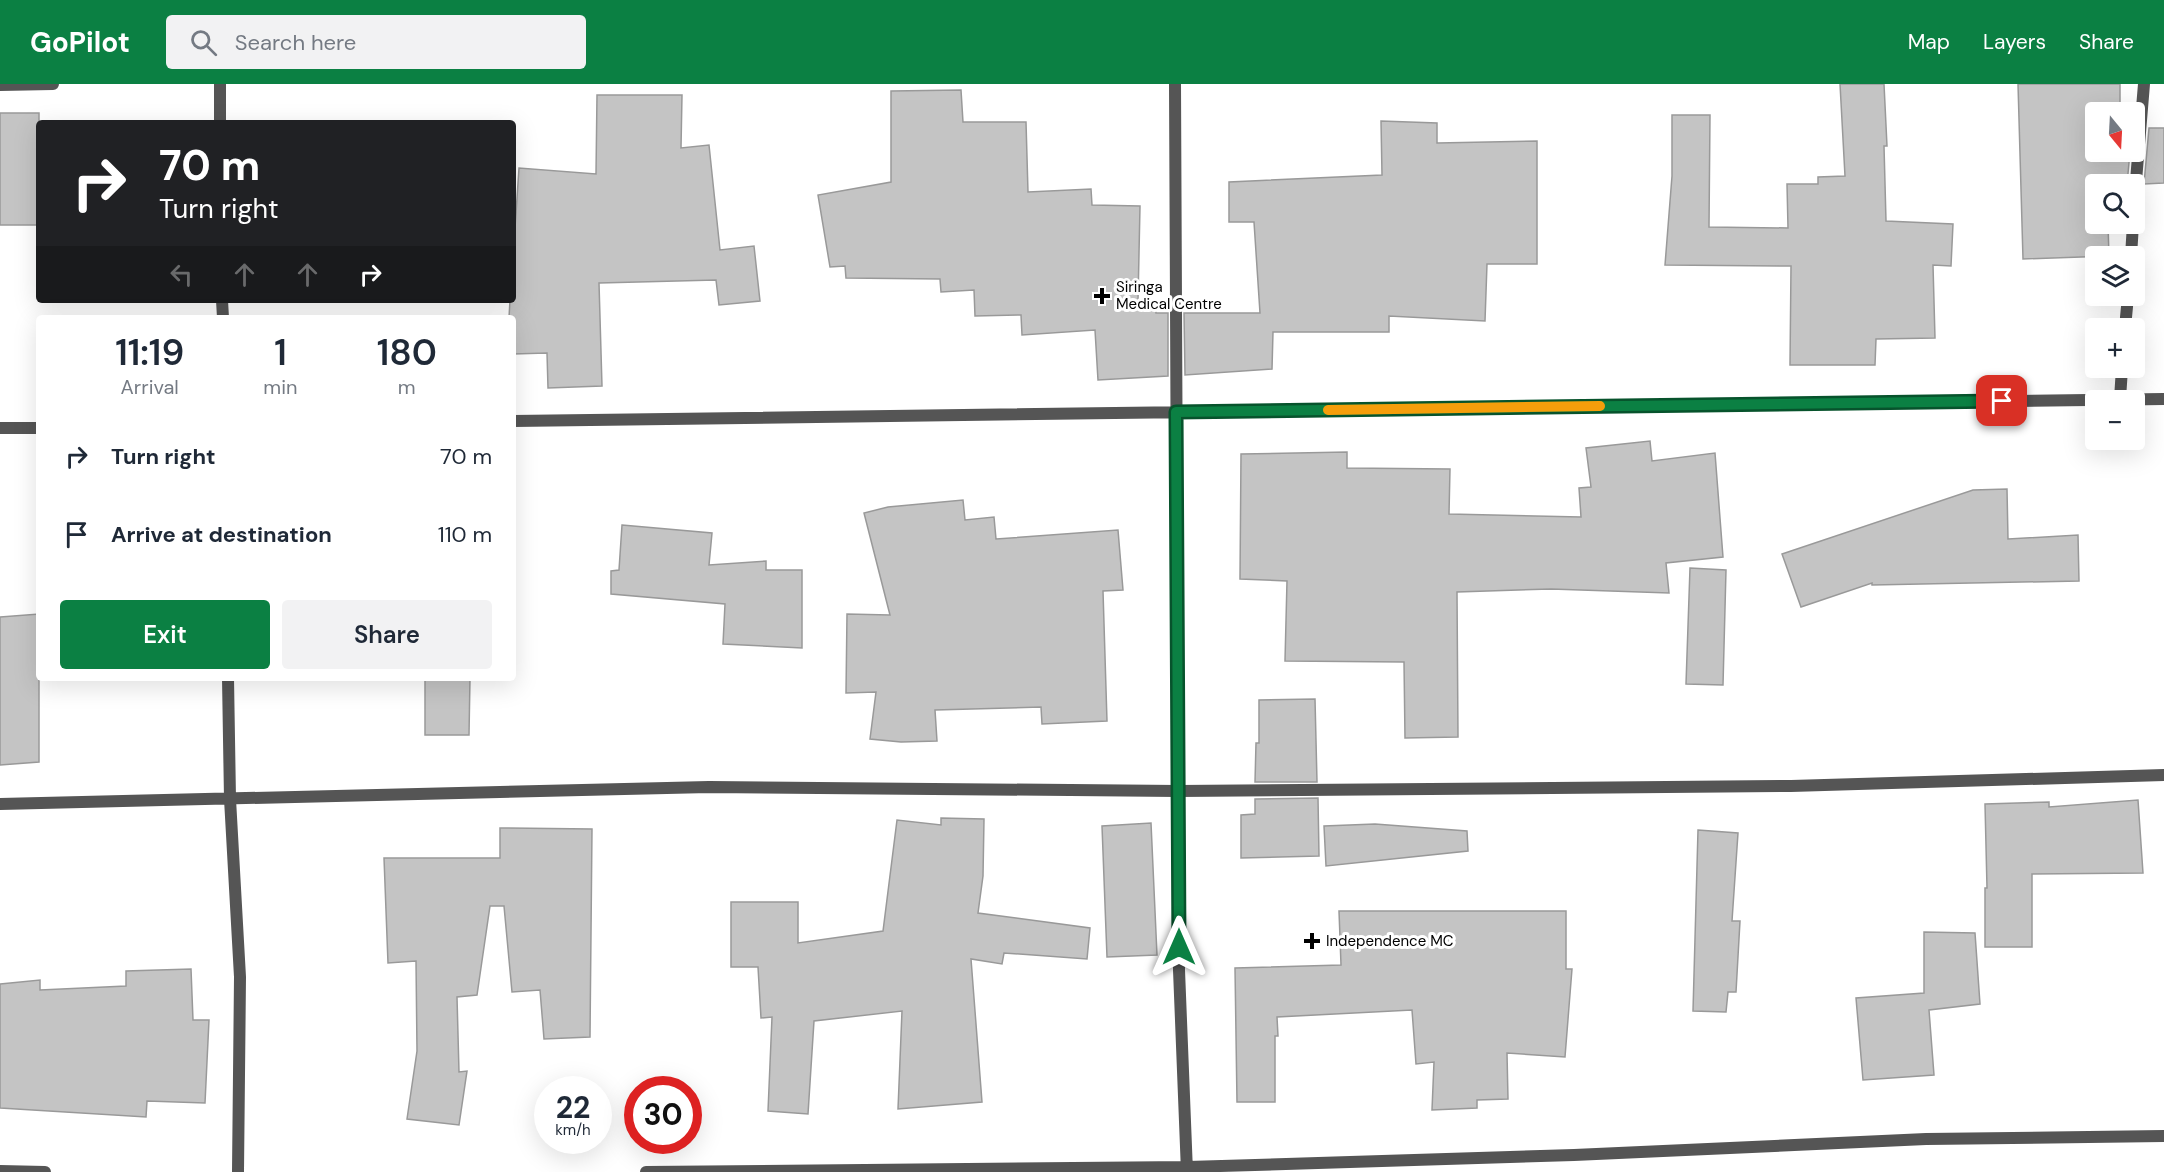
<!DOCTYPE html>
<html lang="en">
<head>
<meta charset="utf-8">
<style>
  body { margin:0; font-family:"DM Sans",sans-serif; background:#f2f2f3; color:#1f2937; height:100vh; display:flex; flex-direction:column; font-size:22px; white-space:nowrap }
  * { box-sizing:border-box; margin:0 }
  p { font-size:20px; color:#747a83 }
  .icon { flex:none; width:33px; height:33px; fill:none; stroke:currentColor; stroke-width:2; stroke-linecap:round; stroke-linejoin:round }
  .map { position:relative; flex:1; overflow:hidden }
  .side { position:absolute; left:36px; top:231px; width:480px; height:366px; display:flex; flex-direction:column; background:#fff; border-radius:6px; box-shadow:0 6px 24px #0002 }
  .side>* { flex:none }
  .top-card { position:absolute; left:36px; top:36px; width:480px; height:183px; border-radius:6px; box-shadow:0 6px 24px #0002; background:#202124; color:#fff; overflow:hidden }
  .needle { width:39px; rotate:162deg }
  .buttons { position:absolute; left:2085px; top:18px; display:grid; gap:12px }
  .buttons a { display:grid; place-items:center; width:60px; height:60px; border-radius:6px; background:#fff; box-shadow:0 6px 24px #0002; font-size:30px }
  .speed { position:absolute; left:534px; top:992px; display:flex; gap:12px; font-size:30px; font-weight:700; text-align:center }
  .speed>* { display:grid; place-content:center; width:78px; height:78px; border-radius:50%; background:#fff; box-shadow:0 6px 24px #0002; line-height:1 }
  .speed small { font-size:15px; font-weight:400 }
  .speed .limit { border:9px solid #d22; background:#fff; color:#111 }
  .pin { position:absolute; display:grid; place-items:center; width:51px; height:51px; color:#fff; margin:-26px; border-radius:12px; box-shadow:0 3px 9px #0006 }
  .me { position:absolute; width:66px; margin:-33px; rotate:0deg; stroke-linejoin:round; filter:drop-shadow(0 0 4px #0008) }
  .turn { display:flex; align-items:center; gap:21px; height:126px; padding:0 24px; font-size:27px }
  .turn .icon { width:78px; height:78px; stroke-width:2.5 }
  .turn b { display:block; font-size:42px; line-height:51px }
  .lanes { display:flex; align-items:center; height:57px; padding:0 24px; background:#0003; justify-content:center; gap:30px; direction:ltr }
  .lanes .off { opacity:.35 }
  .eta { display:flex; justify-content:space-evenly; align-items:center; height:102px; text-align:center }
  .eta b { font-size:36px; font-weight:600; line-height:42px }
  .primary-button { display:flex; gap:12px; margin-top:auto; padding:12px 24px }
  .primary-button a { flex:1; height:69px; border-radius:6px; background:#0b8043; color:#fff; font-size:24px; font-weight:600; line-height:69px; text-align:center }
  .primary-button a+a { background:#f2f2f3; color:#1f2937 }
  ul { padding:0; list-style:none }
  li { display:flex; align-items:center; gap:18px; height:78px; padding:0 24px }
  li div { flex:1 }
  li b { display:block; font-size:22px }
  li em { font-style:normal }
  header { display:flex; align-items:center; gap:36px; box-sizing:border-box; height:84px; padding:0 30px; background:#0b8043; color:#fff }
  header strong { font-size:28px }
  nav { display:flex; gap:33px; margin-inline-start:auto; font-size:21px }
  .search { width:420px; height:54px; background:#f2f2f3; display:flex; align-items:center; gap:15px; box-sizing:border-box; padding:0 21px; border-radius:6px; color:#747a83; font-size:22px }
  .map>svg:first-child { display:block }
</style>
</head>
<body>
<header>
<strong>GoPilot</strong>
<div class="search"><svg class="icon" aria-label="search" viewBox="0 0 24 24"><circle cx="10" cy="10" r="6"/><path d="M15 15l6 6"/></svg>Search here</div>
<nav><a>Map</a><a>Layers</a><a>Share</a></nav>
</header>
<div class="map">
<svg width="2164" height="1088" viewBox="0 0 2164 1088">
  <rect width="100%" height="100%" fill="#fff"/>
  <path fill="#c4c4c4" stroke="#999" stroke-width="1.5" d="M 1840,0 L 1884,0 L 1887,62 L 1884,62 L 1886,137 L 1953,140 L 1951,182 L 1933,181 L 1935,254 L 1876,255 L 1875,281 L 1790,281 L 1791,182 L 1665,181 L 1672,92 L 1672,31 L 1710,31 L 1709,143 L 1788,144 L 1787,100 L 1818,100 L 1818,93 L 1845,92 Z
    M 2018,0 L 2120,0 L 2120,28 L 2096,28 L 2096,68 L 2130,68 L 2127,100 L 2096,100 L 2096,140 L 2108,140 L 2109,172 L 2023,175 Z
    M 961,6 L 963,38 L 1026,38 L 1028,108 L 1091,105 L 1092,121 L 1140,122 L 1138,217 L 1155,216 L 1156,229 L 1168,229 L 1168,292 L 1098,296 L 1095,246 L 1022,251 L 1021,231 L 975,232 L 974,206 L 941,208 L 940,195 L 846,194 L 845,182 L 830,183 L 818,111 L 891,98 L 891,7 Z
    M 597,11 L 682,11 L 681,64 L 709,61 L 720,166 L 754,162 L 760,217 L 719,221 L 716,196 L 599,199 L 602,302 L 548,304 L 547,269 L 513,270 L 513,234 L 509,234 L 510,216 L 513,216 L 513,174 L 519,84 L 596,90 Z
    M 0,29 L 39,29 L 39,141 L 0,141 Z
    M 1381,37 L 1437,39 L 1437,59 L 1537,57 L 1537,180 L 1487,180 L 1485,237 L 1389,232 L 1389,248 L 1273,248 L 1272,285 L 1185,291 L 1184,229 L 1260,229 L 1254,138 L 1229,138 L 1229,98 L 1382,91 Z
    M 2149,44 L 2164,44 L 2164,99 L 2144,100 Z
    M 1650,357 L 1652,377 L 1715,369 L 1723,473 L 1666,479 L 1669,509 L 1551,505 L 1457,508 L 1458,653 L 1405,654 L 1404,578 L 1285,577 L 1287,497 L 1240,495 L 1241,370 L 1347,368 L 1347,384 L 1450,385 L 1449,430 L 1581,433 L 1579,404 L 1591,403 L 1586,364 Z
    M 2007,405 L 2008,455 L 2078,451 L 2079,497 L 1872,501 L 1872,499 L 1801,523 L 1782,470 L 1973,406 Z
    M 963,416 L 965,436 L 994,433 L 996,455 L 1118,446 L 1123,506 L 1103,507 L 1107,637 L 1042,640 L 1041,623 L 935,626 L 937,657 L 901,658 L 870,655 L 876,608 L 846,609 L 847,530 L 890,531 L 864,429 L 888,423 Z
    M 622,441 L 712,449 L 709,481 L 766,477 L 766,486 L 802,486 L 802,564 L 723,560 L 725,520 L 611,510 L 611,487 L 619,486 Z
    M 1690,484 L 1726,486 L 1723,601 L 1686,600 Z
    M 39,530 L 39,678 L 0,681 L 0,533 Z
    M 425,594 L 470,594 L 469,651 L 425,651 Z
    M 1315,615 L 1317,698 L 1255,698 L 1256,659 L 1259,659 L 1259,616 Z
    M 1318,714 L 1319,772 L 1241,774 L 1241,731 L 1255,730 L 1255,715 Z
    M 2138,716 L 2143,789 L 2032,790 L 2032,863 L 1985,863 L 1985,804 L 1987,804 L 1985,720 L 2049,718 L 2049,723 Z
    M 941,734 L 984,735 L 983,792 L 978,829 L 1090,844 L 1087,875 L 1004,869 L 1002,880 L 971,875 L 982,1018 L 898,1025 L 902,927 L 814,937 L 808,1030 L 768,1027 L 772,933 L 761,934 L 758,883 L 731,883 L 731,818 L 798,818 L 798,859 L 883,847 L 897,736 L 941,741 Z
    M 1151,739 L 1157,871 L 1107,873 L 1102,742 Z
    M 1375,740 L 1467,747 L 1468,767 L 1326,782 L 1324,742 Z
    M 500,744 L 592,745 L 590,953 L 544,955 L 540,906 L 512,908 L 504,822 L 490,822 L 477,911 L 457,913 L 459,988 L 467,987 L 459,1041 L 407,1035 L 417,967 L 416,877 L 388,879 L 384,774 L 500,774 Z
    M 1698,746 L 1738,749 L 1732,837 L 1740,837 L 1736,908 L 1728,908 L 1726,928 L 1693,927 Z
    M 1339,827 L 1566,827 L 1566,885 L 1572,885 L 1565,973 L 1507,969 L 1508,1015 L 1477,1016 L 1477,1024 L 1432,1026 L 1434,978 L 1416,980 L 1412,926 L 1277,933 L 1278,952 L 1275,952 L 1275,1018 L 1237,1018 L 1235,884 L 1341,881 Z
    M 1924,848 L 1975,849 L 1980,920 L 1929,926 L 1934,991 L 1863,996 L 1856,914 L 1924,909 Z
    M 191,885 L 193,936 L 209,936 L 205,1019 L 147,1017 L 146,1033 L 0,1024 L 0,900 L 40,896 L 40,906 L 126,902 L 126,887 Z"/>
  <g fill="none" stroke-linecap="round" stroke-linejoin="round">
    <path stroke="#555" stroke-width="12" d="M 220,0 L 220,39
      M 1175,0 L 1179,886 L 1187,1088
      M 0,1 L 53,0
      M 2134,121 L 2144,0
      M 2131,172 L 2133,140
      M 222,216 L 223,234
      M 2125,244 L 2128,212
      M 2120,315 L 2122,284
      M 513,337 L 2164,315
      M 0,344 L 39,344
      M 228,594 L 230,715 L 240,893 L 238,1088
      M 0,720 L 709,703 L 1178,707 L 1791,702 L 2164,691
      M 0,1087 L 45,1088
      M 646,1088 L 1188,1083 L 1574,1071 L 1926,1055 L 2164,1052"/>
  </g>
  <g fill="none" stroke-linecap="round" stroke-linejoin="round">
    <defs>
      <path id="route" d="M 1179,863 L 1176,328 L 2002,317"/>
    </defs>
    <use href="#route" stroke="#07532c" stroke-width="15"/>
    <use href="#route" stroke="#0b8043" stroke-width="10"/>
    <path stroke="#f59e0b" stroke-width="10" d="M 1328,326 L 1600,322"/>
  </g>
  <g fill="#000" stroke="#fff" stroke-width="2">
    <path d="M1099 203h6v6h6v6h-6v6h-6v-6h-6v-6h6z"/>
    <path d="M1309 848h6v6h6v6h-6v6h-6v-6h-6v-6h6z"/>
  </g>
  <g text-anchor="middle" stroke-width="6" stroke-linejoin="round" paint-order="stroke">
    <g font-size="15" fill="#000" stroke="#fff" text-anchor="start">
      <text x="1116" y="208">Siringa<tspan x="1116" dy="17">Medical Centre</tspan></text>
      <text x="1326" y="862">Independence MC</text>
    </g>
  </g>
</svg>
<div class="buttons">
<a><svg class="needle" viewBox="-14 -14 28 28"><path d="M0-13l5 13h-10z" fill="#e53935"/><path d="M0 13l5-13h-10z" fill="#747a83"/></svg></a>
<a><svg class="icon" aria-label="search" viewBox="0 0 24 24"><circle cx="10" cy="10" r="6"/><path d="M15 15l6 6"/></svg></a>
<a><svg class="icon" aria-label="layers" viewBox="0 0 24 24"><path d="M12 4l9 5-9 5-9-5zM3 14l9 5 9-5"/></svg></a>
<a>+</a>
<a>−</a>
</div>
<div class="speed"><div>22<small>km/h</small></div><div class="limit">30</div></div>
<div class="pin" style="left:2002px;top:317px;background:#d93025"><svg class="icon" aria-label="arrive" viewBox="0 0 24 24"><path d="M6 21V4h12l-3 4 3 4H6"/></svg></div>
<svg class="me" style="left:1179px;top:863px" viewBox="-20 -20 40 40"><path d="M0-17L14 15 0 8-14 15z" fill="#0b8043" stroke="#fff" stroke-width="4"/></svg>
<div class="top-card">
<div class="turn"><svg class="icon" aria-label="right" viewBox="0 0 24 24"><path d="M7 20v-9h11M14 6l5 5-5 5"/></svg><div><b>70 m</b>Turn right</div></div>
<div class="lanes"><svg class="icon off" aria-label="left" viewBox="0 0 24 24"><path d="M17 20v-9H6M10 6l-5 5 5 5"/></svg><svg class="icon off" aria-label="ahead" viewBox="0 0 24 24"><path d="M12 20V5M6 11l6-6 6 6"/></svg><svg class="icon off" aria-label="ahead" viewBox="0 0 24 24"><path d="M12 20V5M6 11l6-6 6 6"/></svg><svg class="icon" aria-label="right" viewBox="0 0 24 24"><path d="M7 20v-9h11M14 6l5 5-5 5"/></svg></div>
</div>
<section class="side">
<div class="eta">
<div><b>11:19</b><p>Arrival</p></div>
<div><b>1</b><p>min</p></div>
<div><b>180</b><p>m</p></div>
</div>
<ul>
<li><svg class="icon" aria-label="right" viewBox="0 0 24 24"><path d="M7 20v-9h11M14 6l5 5-5 5"/></svg><div><b>Turn right</b></div><em>70 m</em></li>
<li><svg class="icon" aria-label="arrive" viewBox="0 0 24 24"><path d="M6 21V4h12l-3 4 3 4H6"/></svg><div><b>Arrive at destination</b></div><em>110 m</em></li>
</ul>
<div class="primary-button"><a>Exit</a><a>Share</a></div>
</section>
</div>
</body>
</html>
